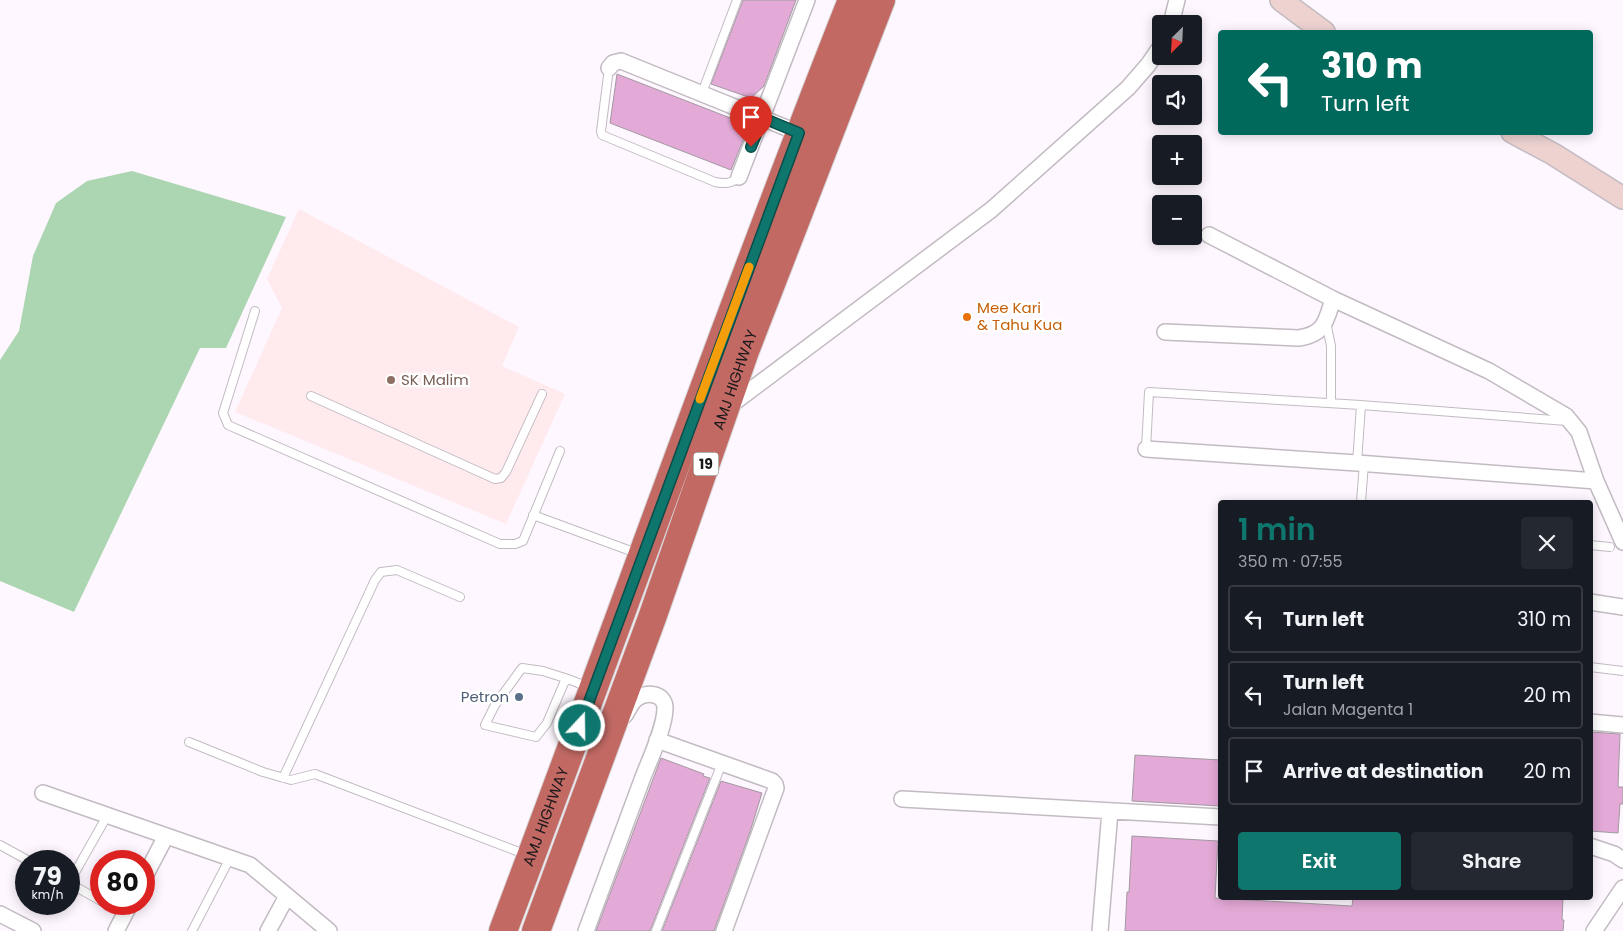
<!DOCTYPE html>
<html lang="en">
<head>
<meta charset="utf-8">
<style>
  body { margin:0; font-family:Poppins,sans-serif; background:#242831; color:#f1f3f6; height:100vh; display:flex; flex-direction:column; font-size:19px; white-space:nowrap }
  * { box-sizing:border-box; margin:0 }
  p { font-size:16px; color:#9ea1a6 }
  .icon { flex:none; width:28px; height:28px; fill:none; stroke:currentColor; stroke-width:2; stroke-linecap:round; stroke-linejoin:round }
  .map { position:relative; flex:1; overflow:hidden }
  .panel { position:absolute; left:1218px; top:500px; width:375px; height:400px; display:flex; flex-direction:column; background:#171b24; border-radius:5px; box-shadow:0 2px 12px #0003 }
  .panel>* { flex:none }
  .hud { position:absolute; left:1218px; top:30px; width:375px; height:105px; border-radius:5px; box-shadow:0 2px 12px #0003; background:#00695c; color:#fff; overflow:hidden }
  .needle { width:32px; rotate:204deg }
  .buttons { position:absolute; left:1152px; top:15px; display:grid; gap:10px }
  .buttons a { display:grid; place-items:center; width:50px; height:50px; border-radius:5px; background:#171b24; box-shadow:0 2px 12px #0003; font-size:25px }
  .speed { position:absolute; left:15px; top:850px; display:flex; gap:10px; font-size:25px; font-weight:700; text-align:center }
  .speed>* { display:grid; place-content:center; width:65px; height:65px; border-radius:50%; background:#171b24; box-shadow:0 2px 12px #0003; line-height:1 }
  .speed small { font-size:12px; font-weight:400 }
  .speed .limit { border:8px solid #d22; background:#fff; color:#111 }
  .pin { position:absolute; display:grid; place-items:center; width:42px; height:42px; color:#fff; margin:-51px -21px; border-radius:50% 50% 50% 0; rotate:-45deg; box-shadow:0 0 5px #0007 }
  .pin .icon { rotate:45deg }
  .me { position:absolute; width:55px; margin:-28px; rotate:21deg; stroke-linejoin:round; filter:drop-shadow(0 0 4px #0008) }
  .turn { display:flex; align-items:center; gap:18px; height:105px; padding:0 20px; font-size:22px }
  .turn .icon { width:65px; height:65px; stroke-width:2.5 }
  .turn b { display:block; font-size:35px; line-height:42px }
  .round { display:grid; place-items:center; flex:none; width:52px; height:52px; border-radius:5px; background:#242831 }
  .head { display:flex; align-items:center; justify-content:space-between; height:85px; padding:0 20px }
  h1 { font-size:30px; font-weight:600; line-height:38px; color:#0f766e }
  .primary-button { display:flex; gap:10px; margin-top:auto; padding:10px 20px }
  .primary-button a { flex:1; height:58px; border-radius:5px; background:#0f766e; color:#fff; font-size:20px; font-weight:600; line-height:58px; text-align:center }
  .primary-button a+a { background:#242831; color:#f1f3f6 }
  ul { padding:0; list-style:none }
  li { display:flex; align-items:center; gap:15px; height:68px; margin:0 10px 8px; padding:0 10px; border:2px solid #363941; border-radius:5px }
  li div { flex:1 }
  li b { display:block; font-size:19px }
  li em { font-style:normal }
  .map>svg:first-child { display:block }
</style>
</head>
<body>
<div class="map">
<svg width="1623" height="931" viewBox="0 0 1623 931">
  <rect width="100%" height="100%" fill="#fff7ff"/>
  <path fill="#ffeaee" d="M 299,209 L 519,327 L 502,366 L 565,394 L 506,524 L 235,412 L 282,308 L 267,279 Z"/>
  <path fill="#acd6b2" d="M 132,171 L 286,217 L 226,348 L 200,348 L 74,612 L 0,581 L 0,360 L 19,331 L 33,256 L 56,203 L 87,181 Z"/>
  <path fill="#e3a9d7" stroke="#a29aa0" d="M 743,0 L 796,0 L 764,86 L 751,98 L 711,84 Z
    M 617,74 L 738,121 L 744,138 L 731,170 L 610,123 Z
    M 1590,732 L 1620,734 L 1618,787 L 1623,787 L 1623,804 L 1620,804 L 1618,833 L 1590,831 Z
    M 1135,755 L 1220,760 L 1220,806 L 1132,801 Z
    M 661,758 L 704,774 L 703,776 L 710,778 L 650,931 L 596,931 Z
    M 721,781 L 762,793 L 750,832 L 714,931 L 662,931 Z
    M 1132,836 L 1218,841 L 1215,898 L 1352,906 L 1353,898 L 1563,898 L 1562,920 L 1564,920 L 1563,931 L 1125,931 L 1127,892 L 1129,892 Z"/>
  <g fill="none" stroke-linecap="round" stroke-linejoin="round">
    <defs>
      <path id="lane" d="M 609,68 L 601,131 L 602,135 L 715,182 C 725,184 731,184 739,177
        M 702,93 L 737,0
        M 255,311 L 223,413 L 228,425 L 500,544 L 515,544 L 523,541 L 560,451
        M 1326,322 L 1331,346 L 1331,403
        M 311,396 L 495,479 L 501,478 L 506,472 L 542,394
        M 1146,449 L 1149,392 L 1361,405 L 1567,421
        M 1357,463 L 1361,405
        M 1361,502 L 1364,463
        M 533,515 L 639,554
        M 1590,545 L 1610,547
        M 1590,667 L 1623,671
        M 568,679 L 543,671 L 522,668 L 495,705 L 485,725 L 536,737 L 547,723 L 564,683 L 568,679 L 588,687
        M 189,742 L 263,772 L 291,780 L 315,774 L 527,855
        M 283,778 L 375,580 L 381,572 L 397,570 L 460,597
        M 0,845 L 29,861
        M 69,883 L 107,816
        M 69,883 L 101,901
        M 106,904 L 124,914
        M 192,931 L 230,858
        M 656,931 L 722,763"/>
      <path id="street" d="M 1171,24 L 1177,0
        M 609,68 L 613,63 L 621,61 L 799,133
        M 739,177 L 807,0
        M 1209,235 L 1333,299 L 1489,371 L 1566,416 L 1579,432 L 1596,481 L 1623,542
        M 1165,332 L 1299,338 C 1325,334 1326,321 1333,299
        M 728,407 L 991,210 L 1128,88 L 1148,65 L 1161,46
        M 1146,449 L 1357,463 L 1596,481
        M 1590,602 L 1623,607
        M 1590,722 L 1623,725
        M 657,740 L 772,781 L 775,784 L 776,788 L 724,931
        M 43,793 L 250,865 L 329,931
        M 902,799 L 1220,817
        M 1590,846 L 1614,854 L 1623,860
        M 144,878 L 166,836
        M 0,914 L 33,931
        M 116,931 L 130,904
        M 268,931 L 287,896
        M 586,931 C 605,880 624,829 643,777 C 650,759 665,727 665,708 C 665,693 646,691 636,699 C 631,703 629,709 625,715
        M 1100,931 L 1110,811
        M 1594,931 L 1623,888"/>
      <path id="secondary" d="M 1281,0 L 1324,32
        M 1512,132 L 1553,154 L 1623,198"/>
      <g id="highway">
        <path id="s1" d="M 503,931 C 620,621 730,308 852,0"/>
        <path id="s2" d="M 536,931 L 652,618 L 745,351 L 881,0"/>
      </g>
    </defs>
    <use href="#lane" stroke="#c2bbc2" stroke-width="10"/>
    <use href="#street" stroke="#c2bbc2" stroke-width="18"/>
    <use href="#secondary" stroke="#c2bbc2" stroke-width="24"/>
    <use href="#highway" stroke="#d6d5d6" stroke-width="30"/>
    <use href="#lane" stroke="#fff" stroke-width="8"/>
    <use href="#street" stroke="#fff" stroke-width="15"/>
    <use href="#secondary" stroke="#edd2d0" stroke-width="21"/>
    <use href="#highway" stroke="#c26964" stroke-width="28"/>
  </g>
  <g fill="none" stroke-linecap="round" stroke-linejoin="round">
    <defs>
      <path id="route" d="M 580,726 L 799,133 L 763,118 L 751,147"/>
    </defs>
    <use href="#route" stroke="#0a4d48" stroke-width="12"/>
    <use href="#route" stroke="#0f766e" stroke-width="9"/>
    <path stroke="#f59e0b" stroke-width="9" d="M 700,399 L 749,267"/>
  </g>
  <circle fill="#e8710a" stroke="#fff" stroke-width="2" cx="967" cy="317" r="5"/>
  <circle fill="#8d6e63" stroke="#fff" stroke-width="2" cx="391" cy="380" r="5"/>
  <circle fill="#5c6f8a" stroke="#fff" stroke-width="2" cx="519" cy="697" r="5"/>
  <g text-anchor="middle" stroke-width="5" stroke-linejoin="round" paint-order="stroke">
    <rect fill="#fff" stroke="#5f5d5f" stroke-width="1" x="693.5" y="452.5" width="25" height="23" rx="4"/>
    <g font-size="14" font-weight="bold" fill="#1b181b">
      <text x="706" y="469">19</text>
    </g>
    <g font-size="15" fill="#c56008" stroke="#fff" text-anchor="start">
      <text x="977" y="313">Mee Kari<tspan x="977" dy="17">&amp; Tahu Kua</tspan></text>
    </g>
    <g font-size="15" fill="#785e54" stroke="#fff" text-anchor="start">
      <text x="401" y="385">SK Malim</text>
    </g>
    <g font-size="15" fill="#1b181b" stroke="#fff">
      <text dy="5" stroke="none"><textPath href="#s2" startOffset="586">AMJ HIGHWAY</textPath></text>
      <text dy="5" stroke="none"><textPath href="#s1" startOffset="122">AMJ HIGHWAY</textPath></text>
    </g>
    <g font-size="15" fill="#4e5e75" stroke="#fff" text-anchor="end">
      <text x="509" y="702">Petron</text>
    </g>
  </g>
</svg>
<div class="buttons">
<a><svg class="needle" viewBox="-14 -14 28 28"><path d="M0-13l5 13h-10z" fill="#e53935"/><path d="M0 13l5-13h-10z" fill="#9ea1a6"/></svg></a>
<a><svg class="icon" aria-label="sound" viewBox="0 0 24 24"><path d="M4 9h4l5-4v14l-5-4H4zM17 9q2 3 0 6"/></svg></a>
<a>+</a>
<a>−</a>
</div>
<div class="speed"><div>79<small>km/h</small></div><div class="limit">80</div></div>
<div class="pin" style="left:751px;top:147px;background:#d93025"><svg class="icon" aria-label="arrive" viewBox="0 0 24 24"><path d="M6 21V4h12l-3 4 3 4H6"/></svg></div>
<svg class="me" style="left:580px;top:726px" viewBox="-20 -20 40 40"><circle r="17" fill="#0f766e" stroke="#fff" stroke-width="3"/><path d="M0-11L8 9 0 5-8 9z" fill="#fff"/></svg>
<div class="hud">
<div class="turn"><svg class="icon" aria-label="left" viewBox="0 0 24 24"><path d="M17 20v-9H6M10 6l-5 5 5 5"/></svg><div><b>310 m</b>Turn left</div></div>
</div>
<section class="panel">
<div class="head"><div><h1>1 min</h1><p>350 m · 07:55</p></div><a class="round"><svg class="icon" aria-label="close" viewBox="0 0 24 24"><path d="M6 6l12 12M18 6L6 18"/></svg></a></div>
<ul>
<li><svg class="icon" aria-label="left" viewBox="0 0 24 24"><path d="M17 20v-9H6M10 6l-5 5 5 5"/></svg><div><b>Turn left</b></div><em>310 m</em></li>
<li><svg class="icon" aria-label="left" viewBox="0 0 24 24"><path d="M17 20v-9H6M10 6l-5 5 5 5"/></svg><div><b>Turn left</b><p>Jalan Magenta 1</p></div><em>20 m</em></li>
<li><svg class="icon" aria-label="arrive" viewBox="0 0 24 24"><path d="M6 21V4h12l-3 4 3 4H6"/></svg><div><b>Arrive at destination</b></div><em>20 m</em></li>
</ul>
<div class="primary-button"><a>Exit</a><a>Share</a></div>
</section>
</div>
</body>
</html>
